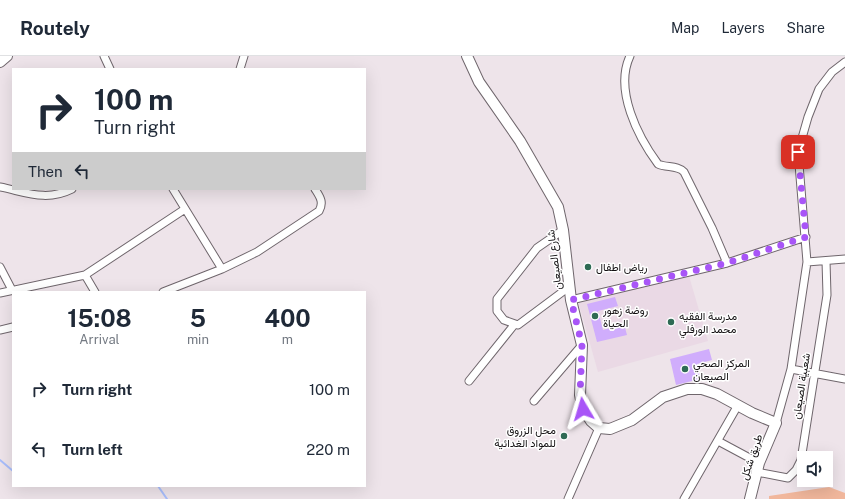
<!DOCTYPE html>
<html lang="en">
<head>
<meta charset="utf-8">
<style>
  body { margin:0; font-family:"Public Sans",Vazirmatn,sans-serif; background:#f6f6f7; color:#1f2937; height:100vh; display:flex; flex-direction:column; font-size:15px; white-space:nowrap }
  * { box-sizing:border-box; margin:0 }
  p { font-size:13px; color:#747a83 }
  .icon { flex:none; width:22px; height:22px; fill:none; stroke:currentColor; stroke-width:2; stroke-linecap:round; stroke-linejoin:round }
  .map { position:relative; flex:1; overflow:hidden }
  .details { position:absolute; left:12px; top:235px; width:354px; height:196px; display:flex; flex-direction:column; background:#fff; border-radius:0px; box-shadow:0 4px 16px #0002 }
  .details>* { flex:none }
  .hud { position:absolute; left:12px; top:12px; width:354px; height:122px; border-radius:0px; box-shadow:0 4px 16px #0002; background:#fff; color:#1f2937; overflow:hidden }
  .fabs { position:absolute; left:797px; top:395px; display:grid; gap:8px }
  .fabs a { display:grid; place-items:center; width:36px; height:36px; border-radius:0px; background:#fff; box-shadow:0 4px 16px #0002; font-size:20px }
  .pin { position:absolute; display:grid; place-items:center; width:34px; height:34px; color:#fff; margin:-17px; border-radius:8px; box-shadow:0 2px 6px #0006 }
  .me { position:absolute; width:44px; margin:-22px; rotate:353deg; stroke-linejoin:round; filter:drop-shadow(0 0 3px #0008) }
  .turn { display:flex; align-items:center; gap:14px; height:84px; padding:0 16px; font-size:18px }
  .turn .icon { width:52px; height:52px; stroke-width:2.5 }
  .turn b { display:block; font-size:28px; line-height:34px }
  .then { display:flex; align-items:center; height:38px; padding:0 16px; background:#0003; gap:8px; font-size:15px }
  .eta { display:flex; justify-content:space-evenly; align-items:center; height:68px; text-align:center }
  .eta b { font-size:24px; font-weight:700; line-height:28px }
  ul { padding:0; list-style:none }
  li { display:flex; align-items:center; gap:12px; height:60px; padding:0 16px }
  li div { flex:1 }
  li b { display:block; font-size:15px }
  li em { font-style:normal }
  header { display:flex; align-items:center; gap:24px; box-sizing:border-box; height:56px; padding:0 20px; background:#fff; border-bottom:1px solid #e0e1e3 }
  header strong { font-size:19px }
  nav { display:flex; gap:22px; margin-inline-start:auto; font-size:14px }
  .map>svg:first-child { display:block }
</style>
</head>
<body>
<header>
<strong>Routely</strong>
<nav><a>Map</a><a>Layers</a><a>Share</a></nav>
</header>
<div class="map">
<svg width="845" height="443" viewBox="0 0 845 443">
  <rect width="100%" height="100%" fill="#eee4ea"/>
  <path fill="#ead9e5" d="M 689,220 L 708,285 L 598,316 L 578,245 Z"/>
  <path fill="#f1b79c" d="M 829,431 L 845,437 L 845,443 L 769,443 L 769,440 Z"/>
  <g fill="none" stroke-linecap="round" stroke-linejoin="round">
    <path stroke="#a9befc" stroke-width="2" d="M 0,404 L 13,415
      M 158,430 L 167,443"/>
  </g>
  <path fill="#d0adfc" d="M 615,241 L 618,250 L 598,255 L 603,274 L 624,268 L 627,279 L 597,286 L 587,248 Z
    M 709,293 L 712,304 L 697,308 L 700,323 L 676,329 L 670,303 Z"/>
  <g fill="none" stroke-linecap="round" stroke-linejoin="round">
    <defs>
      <path id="street" d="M 104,0 L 110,13
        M 630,0 C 614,34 638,81 658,108 C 666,112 678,109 684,116 L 712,172 L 727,207 L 806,181
        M 240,13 L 244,0
        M 0,131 C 26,136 46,146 72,133
        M 173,133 L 222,213
        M 563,174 L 537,192 L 497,243 L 497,255 L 504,264 L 518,269 L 569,231
        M 807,206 L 845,203
        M 0,211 L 12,234
        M 85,219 L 95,236
        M 163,236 L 222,213 L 257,196 L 319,155 C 324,146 320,141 315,133
        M 0,237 L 85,219 L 185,153
        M 571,244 L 727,207
        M 0,274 L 13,271
        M 791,313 L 845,323
        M 469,325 L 514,269
        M 534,345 L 582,289
        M 776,367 L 791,313 L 807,206 L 798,96 L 808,61 L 819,33 L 832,16 L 845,6
        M 718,385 L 759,407
        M 757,416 L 788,422 L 796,414 L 801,404 L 827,239 L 826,205
        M 568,443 L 599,372
        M 684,443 L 738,349"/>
      <path id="secondary" d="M 467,0 L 479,26 L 520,85 L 558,151 L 563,174 L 571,244 L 582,289 L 580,339 L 583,353 L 591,365 L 599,372 L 610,373 L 632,364 L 663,341 L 687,333 L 702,333 L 717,338 L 752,357 L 776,367 L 759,407 L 750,443
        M 0,6 L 7,0"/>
    </defs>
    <use href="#street" stroke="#6f666c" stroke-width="9"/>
    <use href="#secondary" stroke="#6f666c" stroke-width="12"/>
    <use href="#street" stroke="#fff" stroke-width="7"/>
    <use href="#secondary" stroke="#fff" stroke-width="10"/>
  </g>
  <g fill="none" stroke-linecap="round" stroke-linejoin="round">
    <path stroke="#a855f7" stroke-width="7" stroke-dasharray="0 12.6" d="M 583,353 L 580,339 L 582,289 L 571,244 L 727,207 L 806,181 L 798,96"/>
  </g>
  <g fill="#2e6a54" stroke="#fff" stroke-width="1.5">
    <circle cx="588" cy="211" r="4"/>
    <circle cx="595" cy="260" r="4"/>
    <circle cx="671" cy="266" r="4"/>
    <circle cx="685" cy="313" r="4"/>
    <circle cx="564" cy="380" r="4"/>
  </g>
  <g text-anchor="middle" stroke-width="3" stroke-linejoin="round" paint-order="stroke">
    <g font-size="11" fill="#131012" stroke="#fff">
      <text transform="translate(554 204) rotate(-97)" y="4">شارع الصيعان</text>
      <text transform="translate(801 330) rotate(-81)" y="4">شعبية الصيعان</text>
      <text transform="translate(751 401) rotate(-71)" y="4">طريق شكل</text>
    </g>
    <g font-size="11" fill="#131012" stroke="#fff" text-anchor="start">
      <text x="596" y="215">رياض اطفال</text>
      <text x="603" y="258">روضة زهور<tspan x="603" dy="13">الحياة</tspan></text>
      <text x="679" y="264">مدرسة الفقيه<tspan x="679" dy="13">محمد الورفلي</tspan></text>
      <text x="693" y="311">المركز الصحي<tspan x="693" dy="13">الصيعان</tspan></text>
      <text x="556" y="378" text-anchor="end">محل الزروق<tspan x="556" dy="13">للمواد الغدائية</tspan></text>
    </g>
  </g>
</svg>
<div class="fabs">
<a><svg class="icon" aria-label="sound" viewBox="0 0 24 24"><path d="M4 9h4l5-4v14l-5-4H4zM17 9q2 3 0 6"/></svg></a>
</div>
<div class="pin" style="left:798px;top:96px;background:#d93025"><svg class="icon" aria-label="arrive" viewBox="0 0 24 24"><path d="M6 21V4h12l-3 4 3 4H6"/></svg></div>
<svg class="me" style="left:583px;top:353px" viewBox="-20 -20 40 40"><path d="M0-17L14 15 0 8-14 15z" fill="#a855f7" stroke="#fff" stroke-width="4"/></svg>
<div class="hud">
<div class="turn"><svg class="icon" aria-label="right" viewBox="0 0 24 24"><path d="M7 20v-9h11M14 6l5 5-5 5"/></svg><div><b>100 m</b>Turn right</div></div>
<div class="then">Then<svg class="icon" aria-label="left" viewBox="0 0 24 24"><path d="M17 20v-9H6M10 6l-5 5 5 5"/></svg></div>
</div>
<section class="details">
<div class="eta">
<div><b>15:08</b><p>Arrival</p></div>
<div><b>5</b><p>min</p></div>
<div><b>400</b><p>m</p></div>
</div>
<ul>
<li><svg class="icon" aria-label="right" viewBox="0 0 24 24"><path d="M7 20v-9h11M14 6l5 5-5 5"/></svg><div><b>Turn right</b></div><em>100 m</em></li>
<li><svg class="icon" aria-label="left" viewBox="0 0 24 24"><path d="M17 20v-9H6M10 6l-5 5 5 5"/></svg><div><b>Turn left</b></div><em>220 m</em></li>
</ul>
</section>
</div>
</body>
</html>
